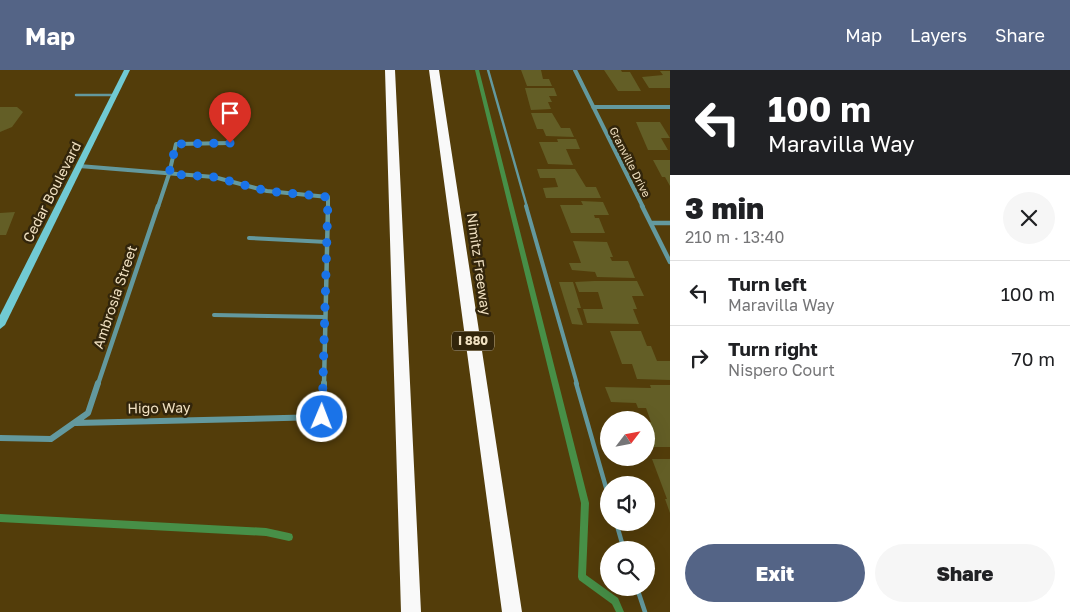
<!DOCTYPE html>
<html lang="en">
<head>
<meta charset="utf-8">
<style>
  body { margin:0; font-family:"Golos Text",sans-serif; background:#f6f6f6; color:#202124; height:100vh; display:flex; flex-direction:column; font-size:19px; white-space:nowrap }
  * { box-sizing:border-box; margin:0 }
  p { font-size:16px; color:#757577 }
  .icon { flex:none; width:28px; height:28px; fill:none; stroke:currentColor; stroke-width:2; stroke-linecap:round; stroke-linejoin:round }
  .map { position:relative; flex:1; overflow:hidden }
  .drawer { display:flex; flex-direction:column; background:#fff; width:400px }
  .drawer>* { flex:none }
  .banner { background:#202124; color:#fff; overflow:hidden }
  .needle { width:32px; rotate:58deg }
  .tools { position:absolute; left:600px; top:341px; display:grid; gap:10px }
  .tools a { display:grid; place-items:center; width:55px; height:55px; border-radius:50%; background:#fff; box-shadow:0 5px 20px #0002; font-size:25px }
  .pin { position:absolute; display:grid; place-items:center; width:42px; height:42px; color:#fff; margin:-51px -21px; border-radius:50% 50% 50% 0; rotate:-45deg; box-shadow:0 0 5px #0007 }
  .pin .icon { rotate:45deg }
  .me { position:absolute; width:55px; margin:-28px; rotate:1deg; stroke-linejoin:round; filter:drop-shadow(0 0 4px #0008) }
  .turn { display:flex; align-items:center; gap:18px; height:105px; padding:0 15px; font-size:22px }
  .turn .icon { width:65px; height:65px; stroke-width:2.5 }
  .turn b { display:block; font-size:35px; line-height:42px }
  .round { display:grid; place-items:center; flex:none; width:52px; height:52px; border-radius:26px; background:#f6f6f6 }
  .summary { display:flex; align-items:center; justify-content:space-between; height:85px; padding:0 15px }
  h1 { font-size:30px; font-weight:800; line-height:38px }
  .cta { display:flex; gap:10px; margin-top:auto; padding:10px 15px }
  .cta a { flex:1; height:58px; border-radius:30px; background:#546486; color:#fff; font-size:20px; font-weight:800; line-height:58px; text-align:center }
  .cta a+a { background:#f6f6f6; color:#202124 }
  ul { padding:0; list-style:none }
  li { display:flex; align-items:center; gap:15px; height:65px; padding:0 15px; border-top:1px solid #e0e0e0 }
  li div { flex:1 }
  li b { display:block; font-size:19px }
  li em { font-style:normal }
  header { display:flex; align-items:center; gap:30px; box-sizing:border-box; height:70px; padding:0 25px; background:#546486; color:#fff }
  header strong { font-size:24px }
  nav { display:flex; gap:28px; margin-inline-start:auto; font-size:18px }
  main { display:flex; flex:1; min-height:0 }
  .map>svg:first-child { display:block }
</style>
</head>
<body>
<header>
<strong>Map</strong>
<nav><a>Map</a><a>Layers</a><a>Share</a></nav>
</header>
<main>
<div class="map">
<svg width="670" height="542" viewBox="0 0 670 542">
  <rect width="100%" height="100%" fill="#533d0a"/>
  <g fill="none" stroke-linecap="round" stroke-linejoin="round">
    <path fill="#478f47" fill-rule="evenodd" d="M 475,0 L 479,0 L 589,433 L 586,505 L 618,528 L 624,542 L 616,542 L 612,534 L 579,510 L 578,507 L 581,433 Z
      M 0,444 L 266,458 L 289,463 L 292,464 L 293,467 L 292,470 L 289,471 L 266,466 L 0,452 Z"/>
  </g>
  <path fill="#635e26" d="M 521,0 L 541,0 L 543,9 L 549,9 L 552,16 L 527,16 Z
    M 604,0 L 621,0 L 622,2 L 630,2 L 641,21 L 618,21 Z
    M 660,1 L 670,1 L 670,18 L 649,18 L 642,7 L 663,5 Z
    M 525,18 L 554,18 L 557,26 L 549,26 L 552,32 L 548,32 L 551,39 L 531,40 Z
    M 0,37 L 17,37 L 23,42 L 12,57 L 0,62 Z
    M 531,43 L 552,43 L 561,58 L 570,58 L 574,67 L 546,66 L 543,59 L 537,59 Z
    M 636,52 L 660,52 L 670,68 L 661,68 L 668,80 L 648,80 Z
    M 557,69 L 576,69 L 580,79 L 566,79 L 573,95 L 548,94 L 539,72 L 558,72 Z
    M 653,90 L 670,90 L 670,116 L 665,107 L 662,107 Z
    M 537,99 L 575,99 L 586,117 L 596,117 L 601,128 L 546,128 L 543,118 L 558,117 L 555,108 L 540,108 Z
    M 581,131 L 603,132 L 609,145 L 594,145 L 595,148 L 599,148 L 605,163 L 571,163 L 560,135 L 583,135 Z
    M 15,142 L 6,165 L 0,165 L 0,143 Z
    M 573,171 L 607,172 L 613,187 L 610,187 L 612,191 L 628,191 L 635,208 L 597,207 L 595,202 L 572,200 L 569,193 L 581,193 Z
    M 594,211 L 637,211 L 644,226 L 632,226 L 637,239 L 633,239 L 639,254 L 587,253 L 583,239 L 603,239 L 598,222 L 579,222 L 575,212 Z
    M 559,212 L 573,212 L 581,238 L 577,238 L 583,255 L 572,254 Z
    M 610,261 L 641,261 L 647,276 L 651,276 L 657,291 L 670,291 L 670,310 L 637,309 L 632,294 L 622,294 Z
    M 650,315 L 670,315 L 670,377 L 652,377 L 646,360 L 646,352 L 651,352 L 646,338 L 638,338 L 636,333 L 611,332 L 605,317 L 651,318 Z
    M 652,389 L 670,389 L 670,443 L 665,429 L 667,429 Z"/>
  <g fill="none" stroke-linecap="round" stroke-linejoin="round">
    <path stroke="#63999e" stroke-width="2.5" d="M 488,0 L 527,137
      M 76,25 L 114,25"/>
    <path stroke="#63999e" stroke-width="4" d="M 526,136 L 577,314
      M 249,168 L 327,172
      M 214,245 L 325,247"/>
    <path stroke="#63999e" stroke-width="4.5" d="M 576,313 L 609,428
      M 616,452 L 624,480
      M 637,518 L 645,542"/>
    <path stroke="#63999e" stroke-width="4" d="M 575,0 L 643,137
      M 593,37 L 670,37
      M 79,96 L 214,107 L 267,121 L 328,127 L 328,137
      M 158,137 L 169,104 L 176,74 L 230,73"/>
    <path stroke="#63999e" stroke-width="4.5" d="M 642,136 L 670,192
      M 651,153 L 670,153
      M 98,314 L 158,136
      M 324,314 L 328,136"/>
    <path stroke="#63999e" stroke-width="6" d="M 76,353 L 323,347 L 324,313
      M 0,368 L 51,369 L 88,343 L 98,313"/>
    <path fill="#71cad3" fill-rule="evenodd" d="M 124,0 L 130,0 L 5,255 L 0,259 L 0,245 Z"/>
    <path fill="#f9f9f9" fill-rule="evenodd" d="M 385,0 L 395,0 L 421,542 L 401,542 Z
      M 429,0 L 439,0 L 522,542 L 502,542 Z"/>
  </g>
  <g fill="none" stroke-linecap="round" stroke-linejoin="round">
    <path stroke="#1a73e8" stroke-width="9" stroke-dasharray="0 16.2" d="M 230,73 L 176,74 L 169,104 L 214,107 L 267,121 L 328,127 L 322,347"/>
  </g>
  <g text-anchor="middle" stroke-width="5" stroke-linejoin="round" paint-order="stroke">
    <g font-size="11" fill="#f0e0c1" stroke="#32250b">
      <text transform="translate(630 92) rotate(63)" y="4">Granville Drive</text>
    </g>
    <rect fill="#32250b" stroke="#b7a88a" stroke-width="1" x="452" y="261.5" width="42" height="19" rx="4"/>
    <g font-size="12" font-weight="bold" fill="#f0e0c1">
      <text x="473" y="275">I 880</text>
    </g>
    <g font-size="14" fill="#f0e0c1" stroke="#32250b">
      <text transform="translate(52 122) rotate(-63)" y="5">Cedar Boulevard</text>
      <text transform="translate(479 194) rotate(82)" y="5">Nimitz Freeway</text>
      <text transform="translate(115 227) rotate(-71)" y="5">Ambrosia Street</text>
      <text transform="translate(159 338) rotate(-1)" y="5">Higo Way</text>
    </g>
  </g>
</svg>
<div class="tools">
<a><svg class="needle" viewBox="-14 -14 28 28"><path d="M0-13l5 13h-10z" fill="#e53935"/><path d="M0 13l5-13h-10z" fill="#757577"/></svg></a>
<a><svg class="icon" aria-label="sound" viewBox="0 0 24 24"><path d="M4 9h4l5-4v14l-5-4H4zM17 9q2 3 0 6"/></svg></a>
<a><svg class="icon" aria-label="search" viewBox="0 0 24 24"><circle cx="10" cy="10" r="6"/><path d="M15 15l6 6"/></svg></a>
</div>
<div class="pin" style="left:230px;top:73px;background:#d93025"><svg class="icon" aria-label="arrive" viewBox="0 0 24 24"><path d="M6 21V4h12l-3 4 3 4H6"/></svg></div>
<svg class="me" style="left:322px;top:347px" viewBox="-20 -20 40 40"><circle r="17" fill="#1a73e8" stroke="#fff" stroke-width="3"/><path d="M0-11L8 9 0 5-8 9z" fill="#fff"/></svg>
</div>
<section class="drawer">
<div class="banner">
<div class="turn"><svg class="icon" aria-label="left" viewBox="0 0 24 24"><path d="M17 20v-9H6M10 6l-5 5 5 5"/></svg><div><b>100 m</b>Maravilla Way</div></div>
</div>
<div class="summary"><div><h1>3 min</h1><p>210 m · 13:40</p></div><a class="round"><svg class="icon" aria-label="close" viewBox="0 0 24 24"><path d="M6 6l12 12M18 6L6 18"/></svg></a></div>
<ul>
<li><svg class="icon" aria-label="left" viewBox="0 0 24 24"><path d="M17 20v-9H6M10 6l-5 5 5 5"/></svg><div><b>Turn left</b><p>Maravilla Way</p></div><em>100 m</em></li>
<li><svg class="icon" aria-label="right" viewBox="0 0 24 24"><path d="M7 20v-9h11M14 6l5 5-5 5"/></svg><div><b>Turn right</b><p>Nispero Court</p></div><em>70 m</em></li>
</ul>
<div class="cta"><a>Exit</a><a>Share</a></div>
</section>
</main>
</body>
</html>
